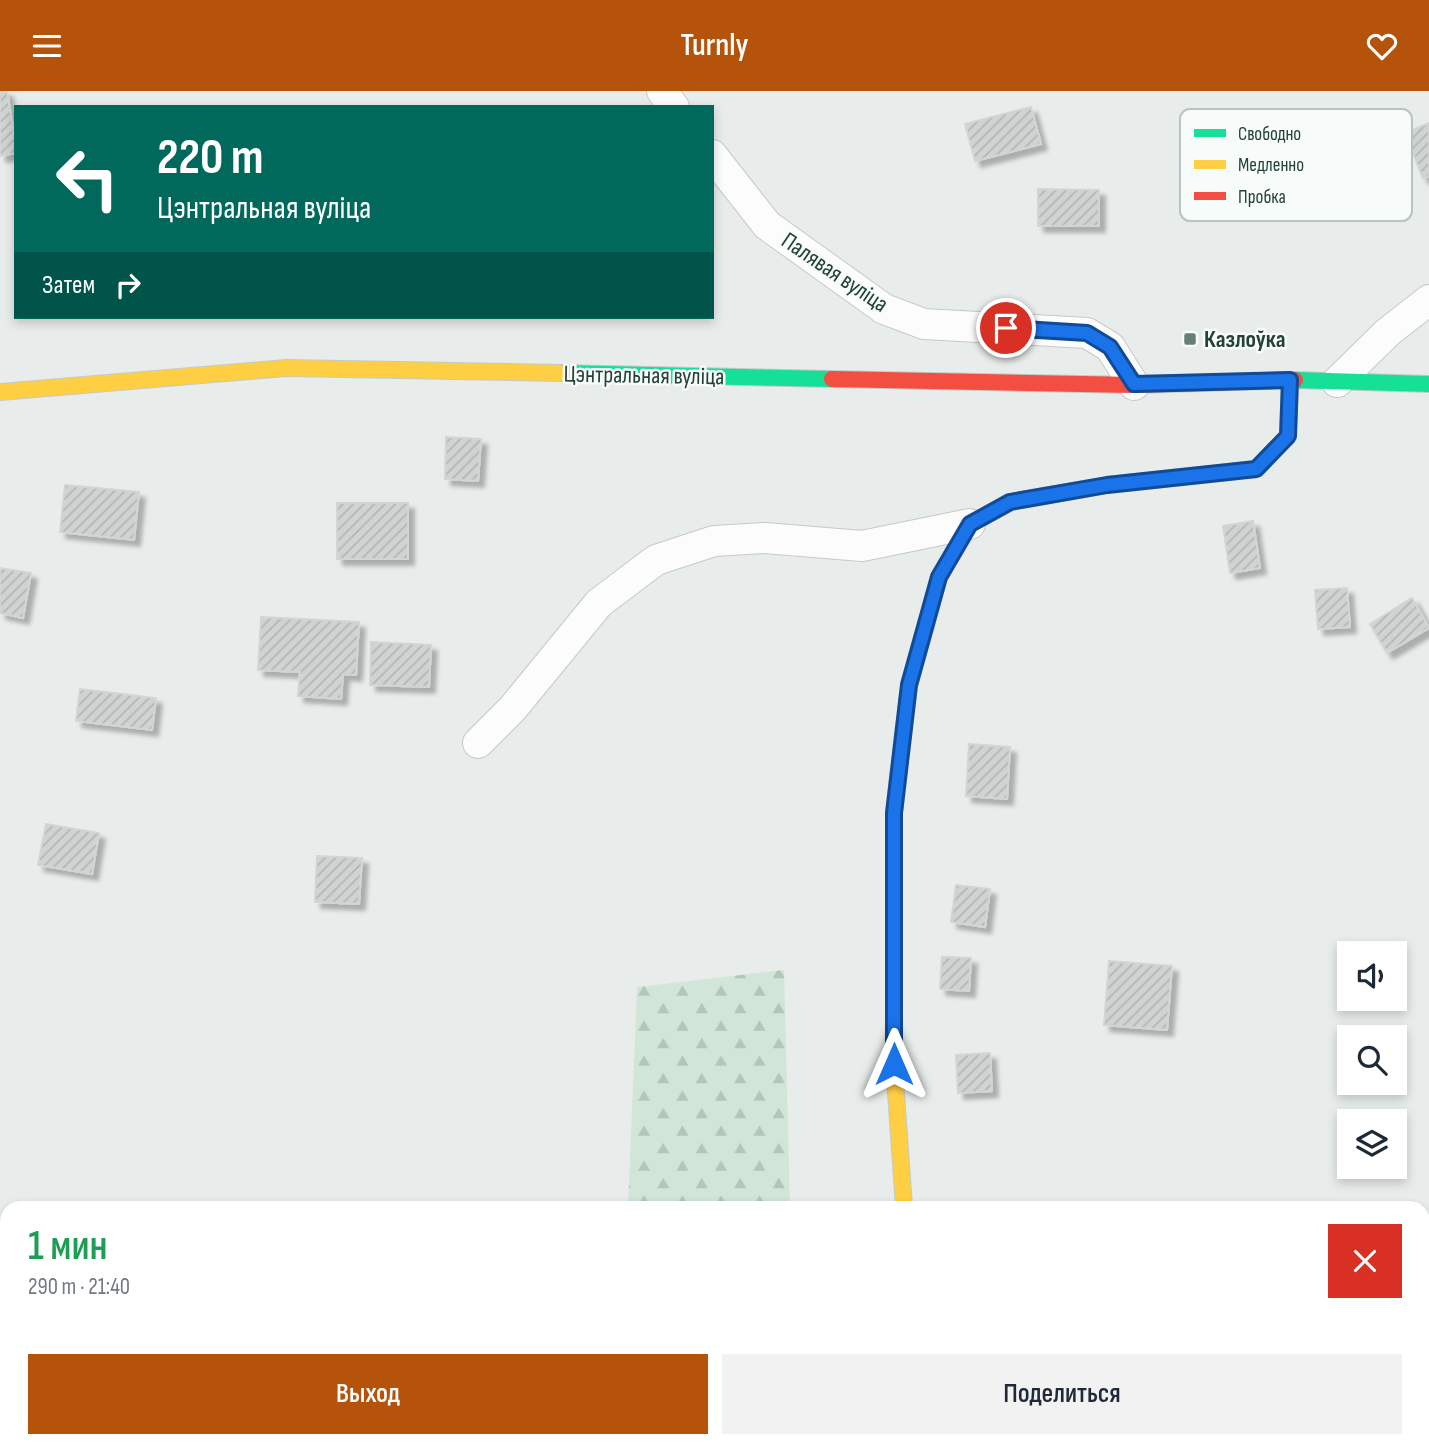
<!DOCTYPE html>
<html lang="ru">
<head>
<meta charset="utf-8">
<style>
  body { margin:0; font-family:"Sofia Sans Condensed",sans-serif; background:#f2f2f3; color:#1f2937; height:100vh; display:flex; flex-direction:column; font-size:26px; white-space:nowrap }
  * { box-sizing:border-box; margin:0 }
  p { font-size:23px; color:#747a83 }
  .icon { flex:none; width:38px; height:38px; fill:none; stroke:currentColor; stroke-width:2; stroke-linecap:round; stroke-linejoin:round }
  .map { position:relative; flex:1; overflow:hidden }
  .drawer { position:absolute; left:0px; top:1110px; width:1430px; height:247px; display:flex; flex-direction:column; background:#fff; border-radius:21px 21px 0 0; box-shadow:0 4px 10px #0003 }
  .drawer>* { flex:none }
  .hud { position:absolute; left:14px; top:14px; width:700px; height:214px; border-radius:0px; box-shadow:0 4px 10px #0003; background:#00695c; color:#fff; overflow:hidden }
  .controls { position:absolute; left:1337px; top:850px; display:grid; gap:14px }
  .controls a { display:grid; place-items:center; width:70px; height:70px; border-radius:0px; background:#fff; box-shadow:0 4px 10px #0003; font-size:35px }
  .pin { position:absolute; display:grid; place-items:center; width:60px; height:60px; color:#fff; margin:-30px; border:4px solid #fff; border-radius:50%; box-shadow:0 2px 7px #0007 }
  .me { position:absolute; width:77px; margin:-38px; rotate:0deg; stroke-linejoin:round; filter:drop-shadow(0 0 5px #0008) }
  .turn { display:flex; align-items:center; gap:24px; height:147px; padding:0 28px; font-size:32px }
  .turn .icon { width:91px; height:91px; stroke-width:2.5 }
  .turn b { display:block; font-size:49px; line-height:60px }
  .then { display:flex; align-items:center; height:66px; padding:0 28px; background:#0003; gap:14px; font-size:26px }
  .round { display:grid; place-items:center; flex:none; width:74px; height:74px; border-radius:0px; background:#f2f2f3 }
  .headline { display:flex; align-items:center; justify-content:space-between; height:119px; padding:0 28px }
  h1 { font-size:42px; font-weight:600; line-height:52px; color:#1e9e55 }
  .button { display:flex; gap:14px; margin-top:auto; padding:14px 28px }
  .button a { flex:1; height:80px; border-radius:0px; background:#b45309; color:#fff; font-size:28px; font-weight:600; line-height:80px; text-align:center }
  .button a+a { background:#f2f2f3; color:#1f2937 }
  header { display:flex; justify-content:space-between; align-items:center; height:91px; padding:0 28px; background:#b45309; color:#fff; font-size:32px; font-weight:600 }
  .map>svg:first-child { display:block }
</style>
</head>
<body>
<header><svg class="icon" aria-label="menu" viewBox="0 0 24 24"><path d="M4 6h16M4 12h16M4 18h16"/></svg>Turnly<svg class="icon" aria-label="heart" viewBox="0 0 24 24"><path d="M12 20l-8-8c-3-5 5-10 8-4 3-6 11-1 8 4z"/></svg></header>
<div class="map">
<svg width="1429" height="1356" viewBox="0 0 1429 1356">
  <defs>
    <pattern id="forest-firs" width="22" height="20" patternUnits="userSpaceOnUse" patternTransform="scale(1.75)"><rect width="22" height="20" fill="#d1e6d8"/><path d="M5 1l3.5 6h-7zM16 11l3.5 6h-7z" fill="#b3c6ba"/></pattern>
    <pattern id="building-hatch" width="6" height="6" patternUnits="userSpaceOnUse" patternTransform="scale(1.75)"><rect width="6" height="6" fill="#cfd4d2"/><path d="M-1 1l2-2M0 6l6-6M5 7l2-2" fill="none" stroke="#b2b7b5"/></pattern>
    <filter id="shadow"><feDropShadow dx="6" dy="6" stdDeviation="2" flood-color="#0004"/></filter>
  </defs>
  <rect width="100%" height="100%" fill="#e8edeb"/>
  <path fill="url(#forest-firs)" d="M 784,879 L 790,1116 L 628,1116 L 637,896 Z
    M 617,1349 L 706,1349 L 703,1356 L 616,1356 Z"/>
  <path fill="url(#building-hatch)" stroke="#d1d6d4" stroke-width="2" filter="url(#shadow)" d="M 0,0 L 7,0 L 16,55 L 16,62 L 0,65 Z
    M 1031,16 L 1041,53 L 975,70 L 965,33 Z
    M 1429,32 L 1429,85 L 1423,87 L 1405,42 Z
    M 1038,98 L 1099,99 L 1099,135 L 1038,135 Z
    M 446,346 L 481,348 L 478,390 L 445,388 Z
    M 65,394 L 139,401 L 134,449 L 60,441 Z
    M 337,412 L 408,412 L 408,468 L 337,468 Z
    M 1253,430 L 1260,477 L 1230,482 L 1223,435 Z
    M 0,477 L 31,482 L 23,527 L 0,522 Z
    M 1347,497 L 1350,536 L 1318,538 L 1315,499 Z
    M 1412,507 L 1429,537 L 1387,562 L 1370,533 Z
    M 261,526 L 359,531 L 356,584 L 343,583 L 341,608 L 298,605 L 300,581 L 258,579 Z
    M 371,551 L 431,554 L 429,596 L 370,594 Z
    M 80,598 L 156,607 L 152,639 L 76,630 Z
    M 969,653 L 1010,656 L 1007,708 L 966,705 Z
    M 46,733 L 99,742 L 92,783 L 38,774 Z
    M 317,765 L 362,767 L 359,813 L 315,811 Z
    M 956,794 L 990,798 L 985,836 L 951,831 Z
    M 942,866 L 971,867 L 969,900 L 940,898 Z
    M 1109,870 L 1172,875 L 1167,939 L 1104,934 Z
    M 990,962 L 992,1000 L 958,1002 L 956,964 Z"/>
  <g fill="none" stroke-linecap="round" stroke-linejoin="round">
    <defs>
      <path id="street" d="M 662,0 L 674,16
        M 712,64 L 767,134 L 884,218 L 924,233 L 1087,242 L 1110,256 L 1134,294
        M 1337,291 L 1388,241 L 1429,209
        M 478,652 L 513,617 L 599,512 L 656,469 L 714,450 L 765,447 L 862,455 L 970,433"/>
      <path id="fast" d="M 560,282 L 832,288
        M 1295,289 L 1429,293
        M 930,519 L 939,486 L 970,433 L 1010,411 L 1107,394 L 1257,378 L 1288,345 L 1290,289"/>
      <path id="slow" d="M 0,301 L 286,277 L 560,282
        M 904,1116 L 894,973 L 894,722 L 909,594 L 930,519"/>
      <path id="jam" d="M 832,288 L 1134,294 L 1295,289"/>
    </defs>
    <use href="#street" stroke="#c5cac8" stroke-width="32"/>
    <use href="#fast" stroke="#c3cbc8" stroke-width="18"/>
    <use href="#slow" stroke="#c3cbc8" stroke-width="18"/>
    <use href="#jam" stroke="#c3cbc8" stroke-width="18"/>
    <use href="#street" stroke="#fcfcfc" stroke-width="30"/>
    <use href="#fast" stroke="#16e098" stroke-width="16"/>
    <use href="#slow" stroke="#ffcf43" stroke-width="16"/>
    <use href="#jam" stroke="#f24e42" stroke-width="16"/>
  </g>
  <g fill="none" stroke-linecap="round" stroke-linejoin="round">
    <defs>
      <path id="route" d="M 894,973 L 894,722 L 909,594 L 939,486 L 970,433 L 1010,411 L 1107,394 L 1256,378 L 1288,345 L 1290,289 L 1134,293 L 1110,256 L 1087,242 L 1006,237"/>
    </defs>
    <use href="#route" stroke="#114b97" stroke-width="18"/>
    <use href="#route" stroke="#1a73e8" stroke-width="12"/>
  </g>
  <rect fill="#697e78" stroke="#f7fbf9" stroke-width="2.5" x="1183" y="241" width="14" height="14" rx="3.5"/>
  <g text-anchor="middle" stroke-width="5" stroke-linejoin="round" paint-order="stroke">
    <g font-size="24" fill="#24423a" stroke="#f7fbf9">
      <text transform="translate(835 181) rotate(34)" y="8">Палявая вуліца</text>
      <text transform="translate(644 284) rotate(1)" y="8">Цэнтральная вуліца</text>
    </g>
    <g font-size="24" font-weight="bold" fill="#24423a" stroke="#f7fbf9" text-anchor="start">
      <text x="1204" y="256">Казлоўка</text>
    </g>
  </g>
  <rect x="1180" y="18" width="232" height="112" rx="10" fill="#f7fbf9" stroke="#b8c4c0" stroke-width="2"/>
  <rect x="1194" y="38" width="32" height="8" fill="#16e098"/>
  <rect x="1194" y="69" width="32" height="9" fill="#ffcf43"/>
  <rect x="1194" y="101" width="32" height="8" fill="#f24e42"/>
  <g font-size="19" fill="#24423a">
    <text x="1238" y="49">Свободно</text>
    <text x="1238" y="80">Медленно</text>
    <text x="1238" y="112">Пробка</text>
  </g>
</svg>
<div class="controls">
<a><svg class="icon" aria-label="sound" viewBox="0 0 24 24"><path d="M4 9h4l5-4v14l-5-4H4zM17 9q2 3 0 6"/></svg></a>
<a><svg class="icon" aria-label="search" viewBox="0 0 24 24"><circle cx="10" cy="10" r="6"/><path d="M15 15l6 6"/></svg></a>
<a><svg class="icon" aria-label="layers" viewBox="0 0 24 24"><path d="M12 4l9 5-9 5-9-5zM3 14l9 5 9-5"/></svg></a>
</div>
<div class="pin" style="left:1006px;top:237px;background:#d93025"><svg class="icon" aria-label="arrive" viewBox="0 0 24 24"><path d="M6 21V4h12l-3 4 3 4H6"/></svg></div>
<svg class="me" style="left:894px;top:973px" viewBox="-20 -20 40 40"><path d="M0-17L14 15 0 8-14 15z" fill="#1a73e8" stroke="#fff" stroke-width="4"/></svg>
<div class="hud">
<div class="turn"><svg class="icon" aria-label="left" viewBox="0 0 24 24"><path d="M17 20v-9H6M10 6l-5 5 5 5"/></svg><div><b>220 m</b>Цэнтральная вуліца</div></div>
<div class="then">Затем<svg class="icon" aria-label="right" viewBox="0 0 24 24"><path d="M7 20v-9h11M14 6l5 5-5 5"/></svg></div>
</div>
<section class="drawer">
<div class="headline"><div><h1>1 мин</h1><p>290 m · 21:40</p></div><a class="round" style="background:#d93025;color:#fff"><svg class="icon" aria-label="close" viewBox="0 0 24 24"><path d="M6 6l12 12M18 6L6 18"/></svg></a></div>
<div class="button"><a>Выход</a><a>Поделиться</a></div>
</section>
</div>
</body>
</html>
